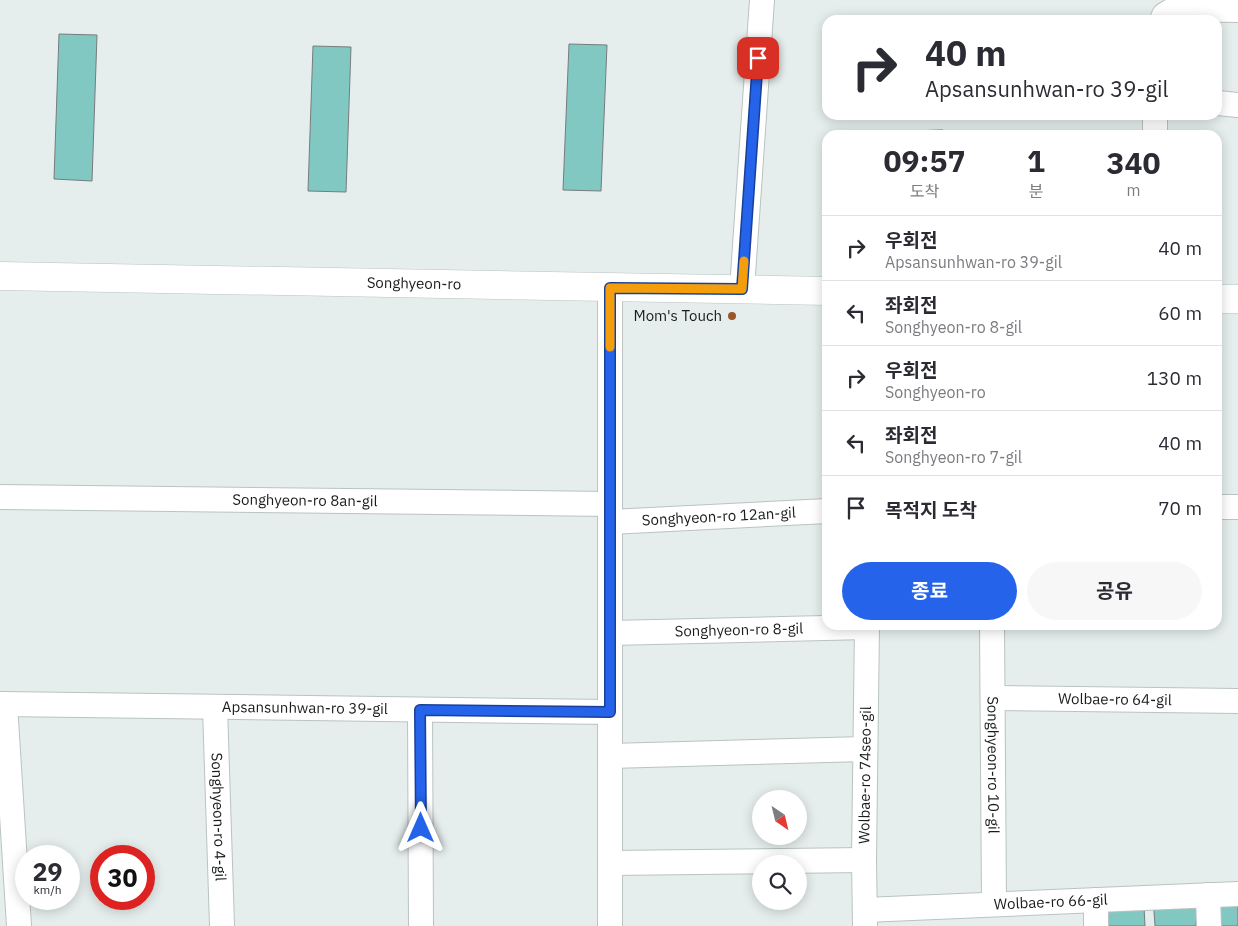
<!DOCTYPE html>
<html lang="ko">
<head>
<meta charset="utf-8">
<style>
  body { margin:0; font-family:"IBM Plex Sans","Noto Sans KR",sans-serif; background:#f7f7f7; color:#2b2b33; height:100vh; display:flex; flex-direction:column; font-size:19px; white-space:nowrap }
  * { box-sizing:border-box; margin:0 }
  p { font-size:16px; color:#7c7c81 }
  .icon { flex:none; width:28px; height:28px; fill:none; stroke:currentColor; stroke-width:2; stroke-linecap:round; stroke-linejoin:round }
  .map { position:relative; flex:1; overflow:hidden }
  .drawer { position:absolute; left:822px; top:130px; width:400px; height:500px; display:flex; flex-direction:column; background:#fff; border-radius:15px; box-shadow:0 2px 12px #0003 }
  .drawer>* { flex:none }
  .top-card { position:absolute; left:822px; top:15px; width:400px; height:105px; border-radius:15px; box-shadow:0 2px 12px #0003; background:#fff; color:#2b2b33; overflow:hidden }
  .needle { width:32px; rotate:145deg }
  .fabs { position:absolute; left:752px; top:790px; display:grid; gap:10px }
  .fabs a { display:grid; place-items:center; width:55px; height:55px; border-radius:50%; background:#fff; box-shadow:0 2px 12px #0003; font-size:25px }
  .speed { position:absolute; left:15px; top:845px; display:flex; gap:10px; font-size:25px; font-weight:700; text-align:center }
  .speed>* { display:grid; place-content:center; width:65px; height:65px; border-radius:50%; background:#fff; box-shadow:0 2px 12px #0003; line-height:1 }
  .speed small { font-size:12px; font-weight:400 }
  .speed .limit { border:8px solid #d22; background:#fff; color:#111 }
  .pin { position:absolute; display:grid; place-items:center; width:42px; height:42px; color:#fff; margin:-21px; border-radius:10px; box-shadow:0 2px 8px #0006 }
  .me { position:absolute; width:55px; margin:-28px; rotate:0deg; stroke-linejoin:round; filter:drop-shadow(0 0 4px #0008) }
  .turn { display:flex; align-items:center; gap:18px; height:105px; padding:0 20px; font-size:22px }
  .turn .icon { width:65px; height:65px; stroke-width:2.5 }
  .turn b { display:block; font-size:35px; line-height:42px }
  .eta { display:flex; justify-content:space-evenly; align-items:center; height:85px; text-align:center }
  .eta b { font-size:30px; font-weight:700; line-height:35px }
  .button { display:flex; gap:10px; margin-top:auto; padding:10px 20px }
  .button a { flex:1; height:58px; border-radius:30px; background:#2563eb; color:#fff; font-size:20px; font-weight:700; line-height:58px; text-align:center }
  .button a+a { background:#f7f7f7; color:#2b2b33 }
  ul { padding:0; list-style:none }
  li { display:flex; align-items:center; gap:15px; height:65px; padding:0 20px; border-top:1px solid #e1e1e2 }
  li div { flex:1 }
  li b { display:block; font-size:19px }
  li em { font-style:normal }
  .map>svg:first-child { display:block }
</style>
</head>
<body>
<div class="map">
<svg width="1238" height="926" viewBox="0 0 1238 926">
  <rect width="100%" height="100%" fill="#e5eeed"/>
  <path fill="#81c8c2" stroke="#757d7c" d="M 59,34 L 97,35 L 92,181 L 54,179 Z
    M 569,44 L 607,45 L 601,191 L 563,190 Z
    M 313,46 L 351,47 L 346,192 L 308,191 Z
    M 943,130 L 943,135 L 837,135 L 837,133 Z
    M 1198,896 L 1196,926 L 1155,926 L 1153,897 Z
    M 1219,903 L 1238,903 L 1238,926 L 1213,926 Z
    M 1114,906 L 1144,906 L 1145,926 L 1103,926 L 1103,916 Z"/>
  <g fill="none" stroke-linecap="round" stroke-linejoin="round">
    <defs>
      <g id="minor">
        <path d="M 1162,20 L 1164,15 L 1174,9 L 1238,10"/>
        <path d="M 1218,103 L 1238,105"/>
        <path d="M 1155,135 L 1155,115"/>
        <path d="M 610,288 L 610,926"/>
        <path d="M 742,289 L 762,0"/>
        <path id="s1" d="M 0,497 L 610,504"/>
        <path d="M 1218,507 L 1238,507"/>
        <path id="s2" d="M 610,522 L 828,511"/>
        <path id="s3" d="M 992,625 L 994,904"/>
        <path id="s4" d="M 610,633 L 867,627"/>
        <path id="s5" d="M 993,698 L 1238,701"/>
        <path id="s6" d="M 0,704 L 610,712"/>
        <path d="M 5,704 L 19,926"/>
        <path id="s7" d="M 215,707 L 222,926"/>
        <path d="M 420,710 L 421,926"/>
        <path d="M 610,756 L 865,749"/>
        <path d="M 610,863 L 864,860"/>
        <path d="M 1208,895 L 1209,926"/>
        <path d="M 1096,900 L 1096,926"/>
        <path id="s8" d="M 865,910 L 1238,894"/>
        <path id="s9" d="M 865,924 L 864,860 L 867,625"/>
      </g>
      <g id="major">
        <path id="s10" d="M 0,276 L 828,291"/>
        <path d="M 1218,299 L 1238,299"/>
      </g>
    </defs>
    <use href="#minor" stroke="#bac3c2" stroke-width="26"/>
    <use href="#major" stroke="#bac3c2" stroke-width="29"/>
    <use href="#minor" stroke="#fff" stroke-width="24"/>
    <use href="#major" stroke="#fff" stroke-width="28"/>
  </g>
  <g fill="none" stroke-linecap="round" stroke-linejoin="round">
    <defs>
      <path id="route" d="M 421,828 L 420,710 L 610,712 L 610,288 L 742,289 L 758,58"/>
    </defs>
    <use href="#route" stroke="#184099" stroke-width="12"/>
    <use href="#route" stroke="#2563eb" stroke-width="9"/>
    <path stroke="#f59e0b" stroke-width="9" d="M 610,347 L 610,288 L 742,289 L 744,261"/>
  </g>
  <circle fill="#9a5727" stroke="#e5eeed" stroke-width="2" cx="732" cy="316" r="5"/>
  <g text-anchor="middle" stroke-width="4" stroke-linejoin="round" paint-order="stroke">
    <g font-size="15" fill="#191c1b" stroke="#e5eeed">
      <text dy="5" stroke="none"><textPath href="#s10" startOffset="414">Songhyeon-ro</textPath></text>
      <text dy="5" stroke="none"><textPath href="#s1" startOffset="305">Songhyeon-ro 8an-gil</textPath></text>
      <text dy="5" stroke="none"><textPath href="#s2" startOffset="109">Songhyeon-ro 12an-gil</textPath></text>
      <text dy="5" stroke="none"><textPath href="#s4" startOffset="129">Songhyeon-ro 8-gil</textPath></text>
      <text dy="5" stroke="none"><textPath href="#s5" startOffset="122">Wolbae-ro 64-gil</textPath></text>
      <text dy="5" stroke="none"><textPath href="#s6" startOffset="305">Apsansunhwan-ro 39-gil</textPath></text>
      <text dy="5" stroke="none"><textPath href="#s3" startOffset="140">Songhyeon-ro 10-gil</textPath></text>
      <text dy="5" stroke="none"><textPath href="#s9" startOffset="149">Wolbae-ro 74seo-gil</textPath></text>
      <text dy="5" stroke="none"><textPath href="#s7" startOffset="110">Songhyeon-ro 4-gil</textPath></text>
      <text dy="5" stroke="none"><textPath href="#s8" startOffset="186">Wolbae-ro 66-gil</textPath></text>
    </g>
    <g font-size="15" fill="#191c1b" stroke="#e5eeed" text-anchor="end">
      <text x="722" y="321">Mom's Touch</text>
    </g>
  </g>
</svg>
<div class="fabs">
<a><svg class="needle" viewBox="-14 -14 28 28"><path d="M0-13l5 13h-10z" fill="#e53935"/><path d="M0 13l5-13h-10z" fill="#7c7c81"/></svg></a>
<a><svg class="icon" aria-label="search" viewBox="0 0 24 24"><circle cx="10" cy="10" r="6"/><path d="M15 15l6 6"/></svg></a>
</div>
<div class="speed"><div>29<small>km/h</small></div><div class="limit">30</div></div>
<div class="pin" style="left:758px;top:58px;background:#d93025"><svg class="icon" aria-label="arrive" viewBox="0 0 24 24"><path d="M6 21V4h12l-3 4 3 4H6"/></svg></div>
<svg class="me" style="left:421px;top:828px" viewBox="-20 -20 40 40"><path d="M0-17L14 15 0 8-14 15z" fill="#2563eb" stroke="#fff" stroke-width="4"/></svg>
<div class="top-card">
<div class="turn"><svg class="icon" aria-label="right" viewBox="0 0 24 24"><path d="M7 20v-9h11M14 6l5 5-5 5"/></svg><div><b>40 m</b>Apsansunhwan-ro 39-gil</div></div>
</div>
<section class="drawer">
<div class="eta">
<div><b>09:57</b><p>도착</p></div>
<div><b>1</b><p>분</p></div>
<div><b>340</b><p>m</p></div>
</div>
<ul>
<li><svg class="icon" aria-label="right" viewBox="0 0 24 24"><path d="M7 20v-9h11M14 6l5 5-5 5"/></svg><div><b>우회전</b><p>Apsansunhwan-ro 39-gil</p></div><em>40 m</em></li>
<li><svg class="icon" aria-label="left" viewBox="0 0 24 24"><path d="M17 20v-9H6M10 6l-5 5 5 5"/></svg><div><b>좌회전</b><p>Songhyeon-ro 8-gil</p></div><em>60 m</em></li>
<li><svg class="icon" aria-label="right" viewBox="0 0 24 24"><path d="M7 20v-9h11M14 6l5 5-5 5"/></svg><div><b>우회전</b><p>Songhyeon-ro</p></div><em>130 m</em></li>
<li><svg class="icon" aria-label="left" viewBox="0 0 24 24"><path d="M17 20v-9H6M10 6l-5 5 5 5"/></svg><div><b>좌회전</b><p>Songhyeon-ro 7-gil</p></div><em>40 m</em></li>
<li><svg class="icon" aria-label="arrive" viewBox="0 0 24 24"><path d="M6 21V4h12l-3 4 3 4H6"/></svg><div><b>목적지 도착</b></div><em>70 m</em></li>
</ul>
<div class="button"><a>종료</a><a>공유</a></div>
</section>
</div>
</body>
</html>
